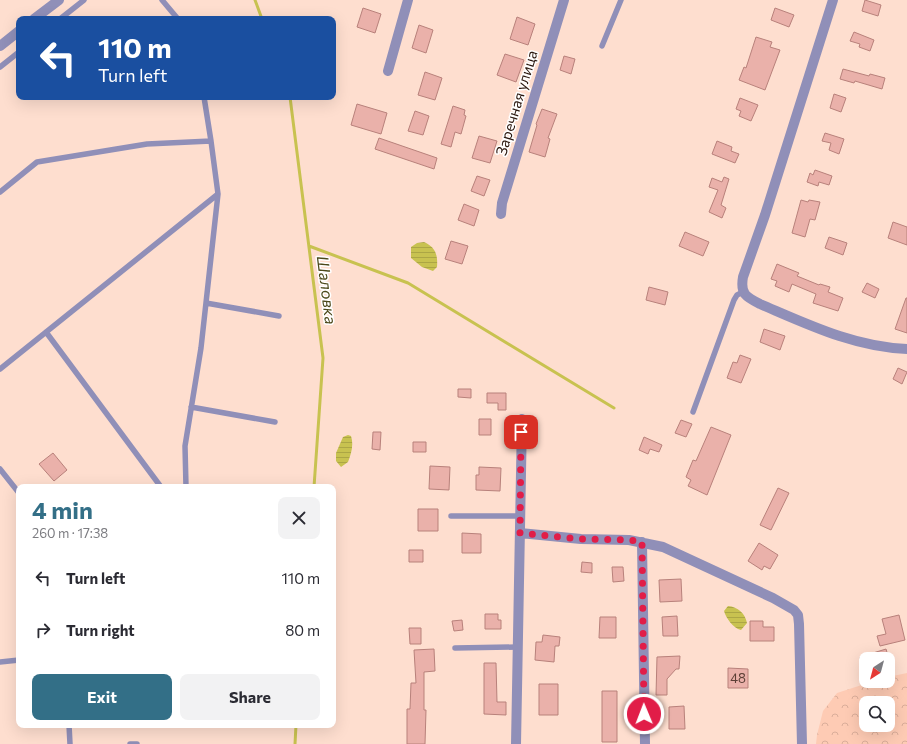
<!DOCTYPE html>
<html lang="en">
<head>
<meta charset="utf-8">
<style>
  body { margin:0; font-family:Commissioner,sans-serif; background:#f2f2f3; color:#2b2b33; height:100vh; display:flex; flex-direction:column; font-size:15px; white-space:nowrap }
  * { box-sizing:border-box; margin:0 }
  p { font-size:13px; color:#7c7c81 }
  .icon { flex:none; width:22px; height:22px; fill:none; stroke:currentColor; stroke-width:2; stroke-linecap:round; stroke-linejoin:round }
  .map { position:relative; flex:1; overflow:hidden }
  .details { position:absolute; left:16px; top:484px; width:320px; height:244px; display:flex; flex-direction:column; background:#fff; border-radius:8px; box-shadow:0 4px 16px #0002 }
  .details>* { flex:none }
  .guide { position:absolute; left:16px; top:16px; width:320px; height:84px; border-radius:8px; box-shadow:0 4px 16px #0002; background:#1a4fa0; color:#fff; overflow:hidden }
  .needle { width:26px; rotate:216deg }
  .buttons { position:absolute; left:859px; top:652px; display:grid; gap:8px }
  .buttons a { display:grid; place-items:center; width:36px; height:36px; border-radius:8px; background:#fff; box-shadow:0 4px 16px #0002; font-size:20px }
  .pin { position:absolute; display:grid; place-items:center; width:34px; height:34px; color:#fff; margin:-17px; border-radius:8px; box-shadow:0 2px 6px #0006 }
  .me { position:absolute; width:44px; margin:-22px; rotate:359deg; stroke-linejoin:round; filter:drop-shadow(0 0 3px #0008) }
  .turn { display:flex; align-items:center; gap:14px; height:84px; padding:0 16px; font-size:18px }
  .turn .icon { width:52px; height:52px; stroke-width:2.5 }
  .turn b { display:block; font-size:28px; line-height:34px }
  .round { display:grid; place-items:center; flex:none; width:42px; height:42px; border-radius:8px; background:#f2f2f3 }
  .headline { display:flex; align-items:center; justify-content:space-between; height:68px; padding:0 16px }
  h1 { font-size:24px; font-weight:700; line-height:30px; color:#336f87 }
  .cta { display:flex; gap:8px; margin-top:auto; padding:8px 16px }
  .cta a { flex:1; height:46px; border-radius:8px; background:#336f87; color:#fff; font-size:16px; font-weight:700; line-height:46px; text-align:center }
  .cta a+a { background:#f2f2f3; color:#2b2b33 }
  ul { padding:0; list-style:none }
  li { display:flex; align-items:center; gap:12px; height:52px; padding:0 16px }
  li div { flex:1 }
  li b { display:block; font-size:15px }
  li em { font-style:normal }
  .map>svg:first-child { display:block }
</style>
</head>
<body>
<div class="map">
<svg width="907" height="744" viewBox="0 0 907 744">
  <defs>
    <pattern id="forest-crowns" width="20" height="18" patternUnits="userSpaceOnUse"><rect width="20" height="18" fill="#fecbb4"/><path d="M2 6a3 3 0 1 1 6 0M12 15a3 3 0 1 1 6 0" fill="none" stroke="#daae9a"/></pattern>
    <pattern id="water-rules" width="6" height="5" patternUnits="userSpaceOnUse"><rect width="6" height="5" fill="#c8c250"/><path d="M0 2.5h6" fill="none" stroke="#aca645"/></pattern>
  </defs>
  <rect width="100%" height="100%" fill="#fedecf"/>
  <path fill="url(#forest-crowns)" fill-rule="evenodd" d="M 907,673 L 907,744 L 816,744 L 817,735 L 823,711 L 837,693 L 874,681 L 888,681 L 888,677 ZM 866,703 L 888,703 L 888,725 L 866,725 Z"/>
  <path fill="url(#water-rules)" d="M 424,242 C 435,247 438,254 437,267 L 433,271 L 422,267 L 411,258 L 411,247 L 417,243 Z
    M 348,435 L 351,436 C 354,445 351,454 348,462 L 341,467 L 336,461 L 336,453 L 343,437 Z
    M 728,606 C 738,607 745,613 747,623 L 741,630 C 733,628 726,618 724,611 Z"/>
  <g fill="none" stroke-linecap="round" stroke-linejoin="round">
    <path stroke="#c8c250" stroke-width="3" d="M 255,0 L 262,19
      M 290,97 L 323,358 L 314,487
      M 309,246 L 408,283 L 614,408
      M 295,744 L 296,725"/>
  </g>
  <path fill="#eab1aa" stroke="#b8817b" d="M 865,0 L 881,5 L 878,16 L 862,11 Z
    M 363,8 L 381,14 L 375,33 L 357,27 Z
    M 775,8 L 794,15 L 789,27 L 771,20 Z
    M 517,17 L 535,24 L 528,45 L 510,39 Z
    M 419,25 L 433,30 L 426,53 L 412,48 Z
    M 854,32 L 874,40 L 870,51 L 859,47 L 860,44 L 850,41 Z
    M 756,37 L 772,42 L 770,47 L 780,50 L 765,90 L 739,80 L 744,67 L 746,68 Z
    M 505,54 L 524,60 L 516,82 L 497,75 Z
    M 564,56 L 575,59 L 571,74 L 560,70 Z
    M 843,69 L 869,76 L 870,74 L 885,78 L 882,89 L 855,81 L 854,83 L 840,79 Z
    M 425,72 L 442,78 L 435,100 L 418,95 Z
    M 834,94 L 846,98 L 841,112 L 830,108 Z
    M 740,98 L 758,105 L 751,121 L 739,116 L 741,111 L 736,109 Z
    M 357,104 L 387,113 L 381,134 L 351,125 Z
    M 453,106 L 465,110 L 464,115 L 466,116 L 461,134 L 455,132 L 451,147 L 441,144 Z
    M 542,109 L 557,114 L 548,138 L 550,139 L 545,157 L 529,152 L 537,125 L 536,124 Z
    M 415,111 L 429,116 L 423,135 L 408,131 Z
    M 825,133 L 844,139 L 839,154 L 829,150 L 831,143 L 822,141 Z
    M 479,136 L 497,141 L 490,163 L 472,158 Z
    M 379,138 L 437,158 L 434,169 L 375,149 Z
    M 717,141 L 732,147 L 731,151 L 739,154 L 735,163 L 712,154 Z
    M 815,170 L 832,176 L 829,185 L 819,182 L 818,186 L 807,182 L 810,173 L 813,175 Z
    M 477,176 L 490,180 L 484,196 L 471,191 Z
    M 724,177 L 729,179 L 721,205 L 726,208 L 722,218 L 709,212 L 718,190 L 709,187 L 712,178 L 722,182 Z
    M 801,200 L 808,202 L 809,200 L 820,202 L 815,220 L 810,219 L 805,237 L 792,233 Z
    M 464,204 L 479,210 L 474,226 L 458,220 Z
    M 893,222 L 907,227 L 907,245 L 888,238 Z
    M 685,232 L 709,242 L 703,256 L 679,246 Z
    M 829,237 L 847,243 L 843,255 L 825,248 Z
    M 451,241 L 468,246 L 462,264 L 445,259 Z
    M 777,264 L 799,273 L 797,276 L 819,285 L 820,284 L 830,287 L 828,292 L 843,298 L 838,311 L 813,303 L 816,294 L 792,284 L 789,292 L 775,286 L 777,281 L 771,279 Z
    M 867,283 L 879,289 L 875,298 L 862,292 Z
    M 649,287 L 668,292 L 665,305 L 646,300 Z
    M 906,298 L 907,298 L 907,333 L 895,329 Z
    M 764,329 L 785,336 L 780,350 L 760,342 Z
    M 740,355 L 751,359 L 741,383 L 727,378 L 733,362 L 737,363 Z
    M 898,368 L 907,372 L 902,384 L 893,379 Z
    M 458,389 L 471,389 L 471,398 L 458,397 Z
    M 487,393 L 506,393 L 506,410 L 498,410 L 498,403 L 487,403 Z
    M 479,419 L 491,419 L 491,435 L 479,435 Z
    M 681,420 L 692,424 L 686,437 L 675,433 Z
    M 711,427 L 731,435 L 707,495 L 688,486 L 691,480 L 686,477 L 693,460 L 696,461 Z
    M 373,432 L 381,432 L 380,450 L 372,449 Z
    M 644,437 L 662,445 L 659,452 L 650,449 L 648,454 L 639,450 Z
    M 413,442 L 426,442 L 426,452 L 413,452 Z
    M 53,453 L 67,470 L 54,481 L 39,464 Z
    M 430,466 L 450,467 L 449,490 L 429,489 Z
    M 479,467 L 501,468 L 500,491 L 476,490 L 476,475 L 479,475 Z
    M 778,488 L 789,493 L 771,530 L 760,525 Z
    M 418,509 L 438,509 L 438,531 L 418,531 Z
    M 462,533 L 481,534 L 481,553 L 462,553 Z
    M 759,543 L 778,555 L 770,569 L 764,566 L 762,570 L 748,561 Z
    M 409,550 L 423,550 L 423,562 L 409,562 Z
    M 582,562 L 592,563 L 592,573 L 581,572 Z
    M 612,567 L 623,567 L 624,581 L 613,582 Z
    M 681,579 L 682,601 L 660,602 L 659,580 Z
    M 485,614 L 498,614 L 498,620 L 501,620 L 501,629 L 485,629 Z
    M 899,615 L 905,640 L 880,646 L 877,636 L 886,634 L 882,619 Z
    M 677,616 L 678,636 L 663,636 L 662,617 Z
    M 600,617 L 616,617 L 616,638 L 599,638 Z
    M 462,620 L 463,630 L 454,631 L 452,621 Z
    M 750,621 L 763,621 L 763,627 L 774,627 L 774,641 L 750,641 Z
    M 409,628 L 421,628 L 421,644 L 410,644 Z
    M 543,635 L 560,637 L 559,646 L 555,646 L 554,662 L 535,660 L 536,642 L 542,642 Z
    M 434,649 L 435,671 L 424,672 L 424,710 L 426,710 L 425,744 L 407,744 L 407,709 L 410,709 L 411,683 L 416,683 L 414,650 Z
    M 886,649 L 889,659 L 860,659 L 860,657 Z
    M 680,656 L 679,669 L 676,669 L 667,679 L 667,695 L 656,695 L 657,657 Z
    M 484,663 L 496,663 L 497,702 L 506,702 L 506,715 L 484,714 Z
    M 728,668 L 748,669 L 748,688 L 728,688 Z
    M 539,684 L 558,684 L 558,715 L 539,715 Z
    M 602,691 L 617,691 L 617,742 L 602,742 Z
    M 684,706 L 685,729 L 669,729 L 669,707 Z"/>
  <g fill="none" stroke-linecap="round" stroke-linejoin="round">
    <path stroke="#908fb8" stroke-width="5.5" d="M 162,0 L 178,19
      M 60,19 L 84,0
      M 602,46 L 621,0
      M 0,67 L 19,52
      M 204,97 L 211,141
      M 0,192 L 37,162 L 147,144 L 211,141 L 218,194 L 0,369
      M 206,303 L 279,316
      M 46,332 L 161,487
      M 191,407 L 275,422
      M 693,412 L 734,300 L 737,295 L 743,292
      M 0,469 L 19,493
      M 186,487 L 185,446 L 201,348 L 218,194
      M 451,516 L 520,516
      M 455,648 L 517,647
      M 0,662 L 19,660
      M 69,725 L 70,744
      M 130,744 L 137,744"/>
    <path stroke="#908fb8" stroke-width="10" d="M 833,0 L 765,215 L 743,277 C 740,294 746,297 760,304 C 807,324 854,347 907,349
      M 388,71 L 408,0
      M 501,214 L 502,203 L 564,0
      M 520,533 L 581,539 L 629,540 L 663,547 L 773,598 L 794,610 L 798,615 L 799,624 L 802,744
      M 642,542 L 645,744
      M 516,744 L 522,419"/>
    <path stroke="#908fb8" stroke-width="10" d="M 34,19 L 59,0
      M 0,46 L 19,31"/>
  </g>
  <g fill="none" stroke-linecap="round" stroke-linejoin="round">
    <path stroke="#e11d48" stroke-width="7" stroke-dasharray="0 12.6" d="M 521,432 L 520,533 L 581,539 L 629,540 L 642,542 L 644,714"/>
  </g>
  <g text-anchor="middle" stroke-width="3" stroke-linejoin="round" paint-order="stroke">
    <g font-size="13" fill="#5c3f36">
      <text x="738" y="683">48</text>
    </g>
    <g font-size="15" fill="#2c1910" stroke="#fff">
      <text transform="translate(517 103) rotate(-73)" y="5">Заречная улица</text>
    </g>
    <g font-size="16" font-style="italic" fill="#4c491b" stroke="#fff">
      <text transform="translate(327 290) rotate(83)" y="6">Шаловка</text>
    </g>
  </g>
</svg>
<div class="buttons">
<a><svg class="needle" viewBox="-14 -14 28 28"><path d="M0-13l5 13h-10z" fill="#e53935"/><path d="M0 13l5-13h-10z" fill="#7c7c81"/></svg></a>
<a><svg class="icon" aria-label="search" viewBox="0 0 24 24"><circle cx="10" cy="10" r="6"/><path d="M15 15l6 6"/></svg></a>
</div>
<div class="pin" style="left:521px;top:432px;background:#d93025"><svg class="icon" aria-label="arrive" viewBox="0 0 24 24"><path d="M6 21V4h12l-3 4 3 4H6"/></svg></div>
<svg class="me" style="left:644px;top:714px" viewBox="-20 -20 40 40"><circle r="17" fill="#e11d48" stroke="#fff" stroke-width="3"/><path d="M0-11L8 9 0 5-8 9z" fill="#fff"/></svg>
<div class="guide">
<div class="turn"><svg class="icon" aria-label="left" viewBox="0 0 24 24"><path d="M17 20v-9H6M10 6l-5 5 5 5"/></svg><div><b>110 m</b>Turn left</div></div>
</div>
<section class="details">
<div class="headline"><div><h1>4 min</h1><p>260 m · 17:38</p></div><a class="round"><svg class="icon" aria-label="close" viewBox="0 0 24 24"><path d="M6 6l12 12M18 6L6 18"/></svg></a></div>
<ul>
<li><svg class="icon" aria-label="left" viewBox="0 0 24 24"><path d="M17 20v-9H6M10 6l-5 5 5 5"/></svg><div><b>Turn left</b></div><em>110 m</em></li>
<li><svg class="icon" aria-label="right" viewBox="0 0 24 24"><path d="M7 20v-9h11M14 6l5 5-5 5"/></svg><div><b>Turn right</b></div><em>80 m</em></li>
</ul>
<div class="cta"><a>Exit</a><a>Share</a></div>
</section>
</div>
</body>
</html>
